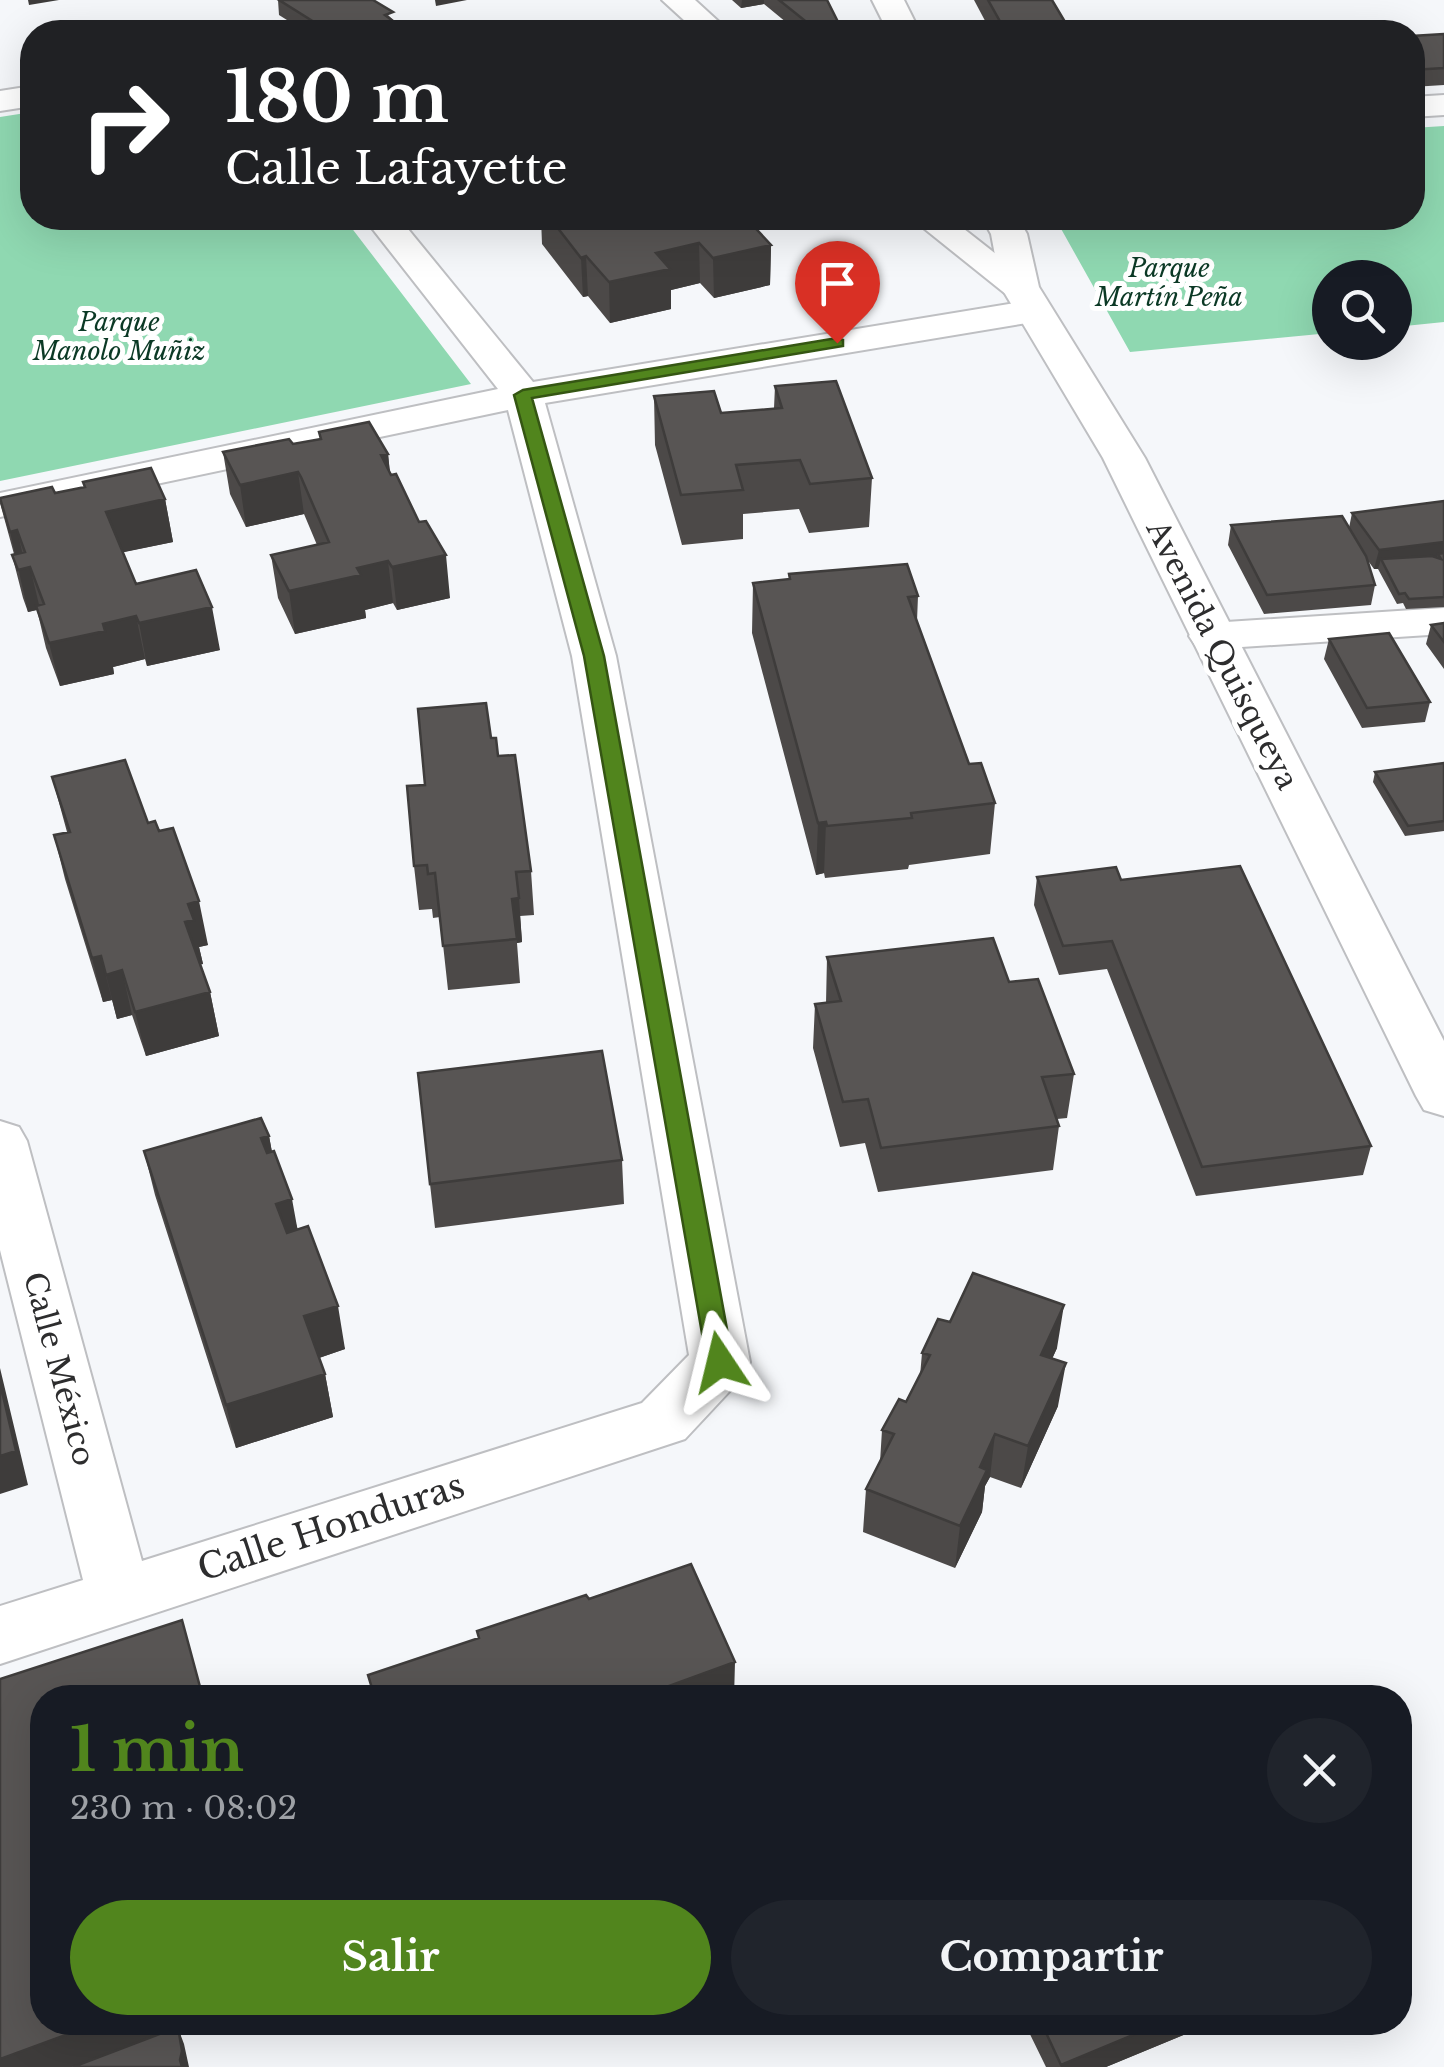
<!DOCTYPE html>
<html lang="es">
<head>
<meta charset="utf-8">
<style>
  body { margin:0; font-family:"Libre Baskerville",serif; background:#20242c; color:#f1f3f6; height:100vh; display:flex; flex-direction:column; font-size:38px; white-space:nowrap }
  * { box-sizing:border-box; margin:0 }
  p { font-size:32px; color:#9ea1a6 }
  .icon { flex:none; width:55px; height:55px; fill:none; stroke:currentColor; stroke-width:2; stroke-linecap:round; stroke-linejoin:round }
  .map { position:relative; flex:1; overflow:hidden }
  .side { position:absolute; left:30px; top:1685px; width:1382px; height:350px; display:flex; flex-direction:column; background:#171b24; border-radius:40px; box-shadow:0 10px 40px #0002 }
  .side>* { flex:none }
  .guide { position:absolute; left:20px; top:20px; width:1405px; height:210px; border-radius:40px; box-shadow:0 10px 40px #0002; background:#202124; color:#fff; overflow:hidden }
  .buttons { position:absolute; left:1312px; top:260px; display:grid; gap:20px }
  .buttons a { display:grid; place-items:center; width:100px; height:100px; border-radius:50%; background:#171b24; box-shadow:0 10px 40px #0002; font-size:50px }
  .pin { position:absolute; display:grid; place-items:center; width:85px; height:85px; color:#fff; margin:-102px -42px; border-radius:50% 50% 50% 0; rotate:-45deg; box-shadow:0 0 10px #0007 }
  .pin .icon { rotate:45deg }
  .me { position:absolute; width:110px; margin:-55px; rotate:350deg; stroke-linejoin:round; filter:drop-shadow(0 0 8px #0008) }
  .turn { display:flex; align-items:center; gap:35px; height:210px; padding:0 40px; font-size:45px }
  .turn .icon { width:130px; height:130px; stroke-width:2.5 }
  .turn b { display:block; font-size:70px; line-height:85px }
  .round { display:grid; place-items:center; flex:none; width:105px; height:105px; border-radius:52px; background:#20242c }
  .head { display:flex; align-items:center; justify-content:space-between; height:170px; padding:0 40px }
  h1 { font-size:60px; font-weight:700; line-height:75px; color:#51851d }
  .primary-button { display:flex; gap:20px; margin-top:auto; padding:20px 40px }
  .primary-button a { flex:1; height:115px; border-radius:60px; background:#51851d; color:#fff; font-size:40px; font-weight:700; line-height:115px; text-align:center }
  .primary-button a+a { background:#20242c; color:#f1f3f6 }
  .map>svg:first-child { display:block }
</style>
</head>
<body>
<div class="map">
<svg width="1444" height="2067" viewBox="0 0 1444 2067">
  <rect width="100%" height="100%" fill="#f5f7fa"/>
  <path fill="#8fd8b1" d="M 32,112 L 32,218 L 344,218 L 471,384 L 0,481 L 0,117 Z
    M 1444,126 L 1444,322 L 1395,327 L 1395,278 L 1330,278 L 1330,333 L 1130,352 L 1055,218 L 1412,218 L 1413,128 Z"/>
  <g fill="none" stroke-linecap="round" stroke-linejoin="round">
    <defs>
      <path id="minor" d="M 662,0 L 695,0 L 730,32 L 697,32 Z
        M 32,86 L 32,106 L 0,111 L 0,91 Z
        M 1444,95 L 1444,115 L 1412,117 L 1412,97 Z
        M 364,218 L 399,218 L 533,382 L 1033,300 L 1046,303 L 1051,311 L 1046,319 L 1033,322 L 545,403 L 616,656 L 750,1362 L 741,1379 L 685,1439 L 0,1664 L 0,1606 L 83,1580 L 0,1250 L 0,1121 L 19,1127 L 27,1141 L 142,1561 L 642,1403 L 689,1355 L 572,656 L 508,410 L 0,517 L 0,493 L 498,389 Z
        M 911,218 L 950,218 L 1038,287 L 1033,295 L 1020,298 L 1007,295 Z
        M 1444,608 L 1444,634 L 1211,649 L 1195,645 L 1189,636 L 1195,627 L 1211,623 Z"/>
      <path id="tertiary" d="M 872,0 L 904,0 L 920,32 L 888,32 Z
        M 982,218 L 1018,218 L 1027,234 L 1039,287 L 1145,458 L 1444,1041 L 1444,1116 L 1424,1110 L 1416,1096 L 1103,458 L 1001,287 L 991,234 Z"/>
    </defs>
    <use href="#minor" stroke="#bebfc2" stroke-width="4"/>
    <use href="#tertiary" stroke="#bebfc2" stroke-width="4"/>
    <use href="#minor" fill="#fff" fill-rule="evenodd"/>
    <use href="#tertiary" fill="#fff" fill-rule="evenodd"/>
  </g>
  <path fill="#4c4948" d="M 278,0 L 373,0 L 394,21 L 408,32 L 306,32 L 279,15 Z
    M 732,0 L 827,0 L 841,32 L 798,32 L 764,4 L 741,8 Z
    M 974,0 L 1052,0 L 1071,32 L 991,32 Z
    M 1444,34 L 1444,85 L 1412,87 L 1412,36 Z
    M 541,218 L 746,218 L 771,245 L 770,285 L 714,298 L 700,283 L 671,290 L 671,309 L 610,323 L 588,296 L 583,297 L 542,244 Z
    M 775,386 L 872,478 L 869,527 L 809,533 L 799,509 L 743,514 L 743,539 L 682,545 L 655,445 L 654,396 L 721,413 L 774,408 Z
    M 319,432 L 388,454 L 390,472 L 450,598 L 397,610 L 393,603 L 365,610 L 366,618 L 295,634 L 278,598 L 271,555 L 317,545 L 304,514 L 246,527 L 230,494 L 223,452 L 293,444 L 320,439 Z
    M 55,493 L 165,499 L 173,542 L 123,552 L 136,584 L 220,650 L 147,666 L 145,659 L 113,667 L 114,674 L 60,686 L 46,648 L 37,610 L 28,612 L 23,598 L 12,555 L 14,554 L 0,503 Z
    M 1444,501 L 1444,607 L 1406,609 L 1403,603 L 1397,604 L 1378,569 L 1374,569 L 1366,558 L 1375,585 L 1371,605 L 1264,614 L 1228,545 L 1231,525 L 1349,528 L 1352,513 Z
    M 789,574 L 918,596 L 917,621 L 969,764 L 995,803 L 990,854 L 909,865 L 908,869 L 825,878 L 824,873 L 816,875 L 752,633 L 753,583 L 789,579 Z
    M 1444,623 L 1444,669 L 1426,644 L 1431,625 Z
    M 1329,639 L 1430,702 L 1425,722 L 1362,728 L 1324,659 Z
    M 491,738 L 498,756 L 531,871 L 534,915 L 520,916 L 522,942 L 517,943 L 520,983 L 448,990 L 440,917 L 433,918 L 432,909 L 419,910 L 414,866 L 425,785 Z
    M 1444,763 L 1444,831 L 1405,836 L 1373,782 L 1375,772 Z
    M 52,777 L 148,823 L 208,945 L 199,947 L 203,964 L 200,964 L 210,992 L 219,1036 L 146,1056 L 132,1015 L 117,1019 L 112,1000 L 103,1002 L 65,879 L 54,835 L 67,832 Z
    M 1037,877 L 1121,880 L 1371,1146 L 1363,1175 L 1196,1196 L 1107,969 L 1059,975 L 1034,905 Z
    M 827,957 L 1009,982 L 1074,1074 L 1067,1118 L 1057,1119 L 1059,1126 L 1053,1170 L 878,1192 L 865,1143 L 840,1147 L 813,1048 L 815,1004 L 826,1003 Z
    M 269,1136 L 272,1152 L 298,1230 L 345,1349 L 319,1358 L 325,1374 L 333,1417 L 236,1448 L 155,1195 L 144,1151 Z
    M 622,1160 L 624,1204 L 435,1228 L 430,1184 Z
    M 950,1322 L 1057,1348 L 1052,1359 L 1058,1406 L 1021,1488 L 990,1477 L 985,1486 L 982,1512 L 955,1568 L 863,1532 L 866,1489 L 880,1462 L 882,1430 L 906,1402 L 920,1376 L 922,1353 Z
    M 1024,2022 L 1210,2022 L 1210,2024 L 1106,2067 L 1046,2067 Z"/>
  <path fill="#3e3c3b" d="M 28,0 L 59,0 L 29,5 Z
    M 435,0 L 467,0 L 436,6 Z
    M 742,0 L 764,0 L 764,4 L 741,8 Z
    M 455,218 L 484,218 L 456,224 Z
    M 699,243 L 700,283 L 671,290 L 671,309 L 610,323 L 609,282 L 656,253 Z
    M 771,245 L 770,285 L 714,298 L 713,258 Z
    M 586,256 L 588,296 L 583,297 L 581,258 Z
    M 388,454 L 392,496 L 381,455 Z
    M 298,472 L 304,514 L 246,527 L 240,485 Z
    M 165,499 L 173,542 L 115,554 L 106,512 Z
    M 17,530 L 26,568 L 30,567 L 40,609 L 28,612 L 10,532 Z
    M 1444,542 L 1444,560 L 1438,554 L 1436,561 L 1381,559 L 1378,569 L 1374,569 L 1379,550 Z
    M 446,555 L 450,598 L 397,610 L 392,567 Z
    M 388,561 L 393,603 L 365,610 L 366,618 L 295,634 L 289,591 L 357,568 Z
    M 212,607 L 220,650 L 147,666 L 139,623 Z
    M 136,616 L 145,659 L 113,667 L 114,674 L 60,686 L 49,643 L 103,624 Z
    M 826,822 L 824,873 L 816,875 L 818,823 Z
    M 519,898 L 522,942 L 517,943 L 512,899 Z
    M 199,901 L 208,945 L 199,947 L 203,964 L 195,966 L 185,922 L 188,904 Z
    M 101,956 L 112,1000 L 103,1002 L 92,958 Z
    M 122,970 L 132,1015 L 117,1019 L 106,975 Z
    M 210,992 L 219,1036 L 146,1056 L 135,1012 Z
    M 269,1136 L 277,1180 L 261,1138 Z
    M 292,1199 L 300,1243 L 285,1248 L 276,1204 Z
    M 1064,1305 L 1057,1348 L 1034,1398 L 1041,1355 Z
    M 338,1306 L 345,1349 L 313,1360 L 304,1316 Z
    M 1066,1363 L 1058,1406 L 1021,1488 L 1028,1446 Z
    M 0,1368 L 28,1485 L 0,1494 Z
    M 325,1374 L 333,1417 L 236,1448 L 226,1405 Z
    M 995,1434 L 990,1477 L 985,1486 L 982,1512 L 955,1568 L 960,1526 L 980,1467 Z
    M 735,1662 L 734,1698 L 669,1698 L 669,1686 Z
    M 101,2022 L 193,2022 L 178,2028 L 184,2044 L 189,2067 L 182,2067 L 180,2060 L 72,2067 L 0,2067 L 0,2059 Z
    M 1164,2022 L 1210,2022 L 1210,2024 L 1106,2067 L 1061,2067 L 1061,2065 Z"/>
  <path fill="#585554" stroke="#3e3c3b" stroke-width="2.5" d="M 279,0 L 373,0 L 393,12 L 385,15 L 408,32 L 330,32 Z
    M 779,0 L 827,0 L 842,30 L 819,32 Z
    M 988,0 L 1052,0 L 1071,32 L 1006,32 Z
    M 1444,34 L 1444,68 L 1412,70 L 1412,36 Z
    M 550,218 L 746,218 L 771,245 L 713,258 L 699,243 L 656,253 L 670,269 L 609,282 L 586,256 L 581,258 Z
    M 836,381 L 872,478 L 810,484 L 800,460 L 736,465 L 743,490 L 681,495 L 654,396 L 714,391 L 721,413 L 782,408 L 775,386 Z
    M 369,422 L 388,454 L 381,455 L 391,475 L 396,474 L 419,522 L 426,521 L 446,555 L 392,567 L 388,561 L 357,568 L 361,575 L 289,591 L 271,555 L 329,542 L 301,477 L 298,472 L 240,485 L 223,452 L 289,439 L 293,444 L 321,439 L 319,432 Z
    M 151,468 L 165,499 L 106,512 L 136,584 L 196,570 L 212,607 L 139,623 L 136,616 L 103,624 L 105,631 L 49,643 L 36,606 L 44,604 L 30,567 L 18,570 L 12,555 L 25,552 L 17,530 L 10,532 L 0,498 L 52,487 L 55,493 L 85,487 L 83,482 Z
    M 1444,501 L 1444,542 L 1379,550 L 1352,513 Z
    M 1342,516 L 1366,556 L 1375,585 L 1267,595 L 1231,525 Z
    M 1444,553 L 1444,597 L 1409,599 L 1405,593 L 1399,594 L 1381,559 L 1432,556 L 1441,559 L 1438,554 Z
    M 907,564 L 918,596 L 908,597 L 969,764 L 981,763 L 995,803 L 911,813 L 912,818 L 827,826 L 826,822 L 818,823 L 753,583 L 790,579 L 789,574 Z
    M 1444,623 L 1444,642 L 1431,625 Z
    M 1389,633 L 1430,702 L 1367,708 L 1329,639 Z
    M 486,703 L 491,738 L 496,738 L 498,756 L 515,755 L 531,871 L 516,872 L 519,898 L 512,899 L 517,939 L 443,946 L 435,873 L 428,874 L 427,865 L 414,866 L 407,786 L 425,785 L 418,709 Z
    M 125,760 L 148,823 L 155,821 L 159,831 L 173,828 L 199,901 L 188,904 L 194,920 L 185,922 L 210,992 L 135,1012 L 122,970 L 106,975 L 101,956 L 92,958 L 54,835 L 70,832 L 52,777 Z
    M 1444,763 L 1444,821 L 1408,826 L 1375,772 Z
    M 1240,866 L 1371,1146 L 1202,1167 L 1112,941 L 1063,946 L 1037,877 L 1116,867 L 1121,880 Z
    M 993,938 L 1009,982 L 1038,979 L 1074,1074 L 1042,1077 L 1059,1126 L 881,1148 L 868,1099 L 843,1102 L 815,1004 L 841,1001 L 827,957 Z
    M 602,1051 L 622,1160 L 430,1184 L 418,1073 Z
    M 261,1118 L 269,1136 L 261,1138 L 267,1153 L 274,1151 L 292,1199 L 276,1204 L 287,1233 L 308,1226 L 338,1306 L 304,1316 L 325,1374 L 226,1405 L 144,1151 Z
    M 973,1273 L 1064,1305 L 1041,1355 L 1066,1363 L 1028,1446 L 995,1434 L 980,1467 L 987,1470 L 960,1526 L 866,1489 L 894,1434 L 882,1430 L 899,1399 L 906,1402 L 930,1355 L 922,1353 L 938,1319 L 950,1322 Z
    M 0,1383 L 16,1451 L 0,1456 Z
    M 691,1564 L 735,1662 L 669,1686 L 674,1698 L 375,1698 L 368,1675 L 479,1638 L 477,1631 L 586,1595 L 589,1599 Z
    M 182,1620 L 203,1698 L 42,1698 L 42,2022 L 101,2022 L 0,2059 L 0,1679 Z
    M 1041,2022 L 1164,2022 L 1061,2065 Z
    M 178,2027 L 182,2051 L 180,2060 L 182,2067 L 73,2067 Z"/>
  <path fill="#51851d" stroke="#355613" stroke-width="2.5" d="M 837,338 L 843,340 L 843,346 L 532,398 L 604,656 L 733,1362 L 729,1369 L 720,1372 L 711,1369 L 707,1362 L 584,656 L 514,395 L 523,390 Z"/>
  <g text-anchor="middle" stroke-width="10" stroke-linejoin="round" paint-order="stroke">
    <g font-size="25" font-style="italic" fill="#0b3925" stroke="#fff">
      <text x="1169" y="277">Parque<tspan x="1169" dy="29">Martín Peña</tspan></text>
      <text x="119" y="331">Parque<tspan x="119" dy="29">Manolo Muñiz</tspan></text>
    </g>
    <g font-size="30" fill="#2d2d2e" stroke="#fff">
      <text transform="translate(1222 655) rotate(63)" y="10">Avenida Quisqueya</text>
      <text transform="translate(59 1369) rotate(75)" y="10">Calle México</text>
    </g>
    <g font-size="35" fill="#2d2d2e" stroke="#fff">
      <text transform="translate(331 1527) rotate(-18)" y="12">Calle Honduras</text>
    </g>
  </g>
</svg>
<div class="buttons">
<a><svg class="icon" aria-label="search" viewBox="0 0 24 24"><circle cx="10" cy="10" r="6"/><path d="M15 15l6 6"/></svg></a>
</div>
<div class="pin" style="left:837px;top:343px;background:#d93025"><svg class="icon" aria-label="arrive" viewBox="0 0 24 24"><path d="M6 21V4h12l-3 4 3 4H6"/></svg></div>
<svg class="me" style="left:720px;top:1362px" viewBox="-20 -20 40 40"><path d="M0-17L14 15 0 8-14 15z" fill="#51851d" stroke="#fff" stroke-width="4"/></svg>
<div class="guide">
<div class="turn"><svg class="icon" aria-label="right" viewBox="0 0 24 24"><path d="M7 20v-9h11M14 6l5 5-5 5"/></svg><div><b>180 m</b>Calle Lafayette</div></div>
</div>
<section class="side">
<div class="head"><div><h1>1 min</h1><p>230 m · 08:02</p></div><a class="round"><svg class="icon" aria-label="close" viewBox="0 0 24 24"><path d="M6 6l12 12M18 6L6 18"/></svg></a></div>
<div class="primary-button"><a>Salir</a><a>Compartir</a></div>
</section>
</div>
</body>
</html>
